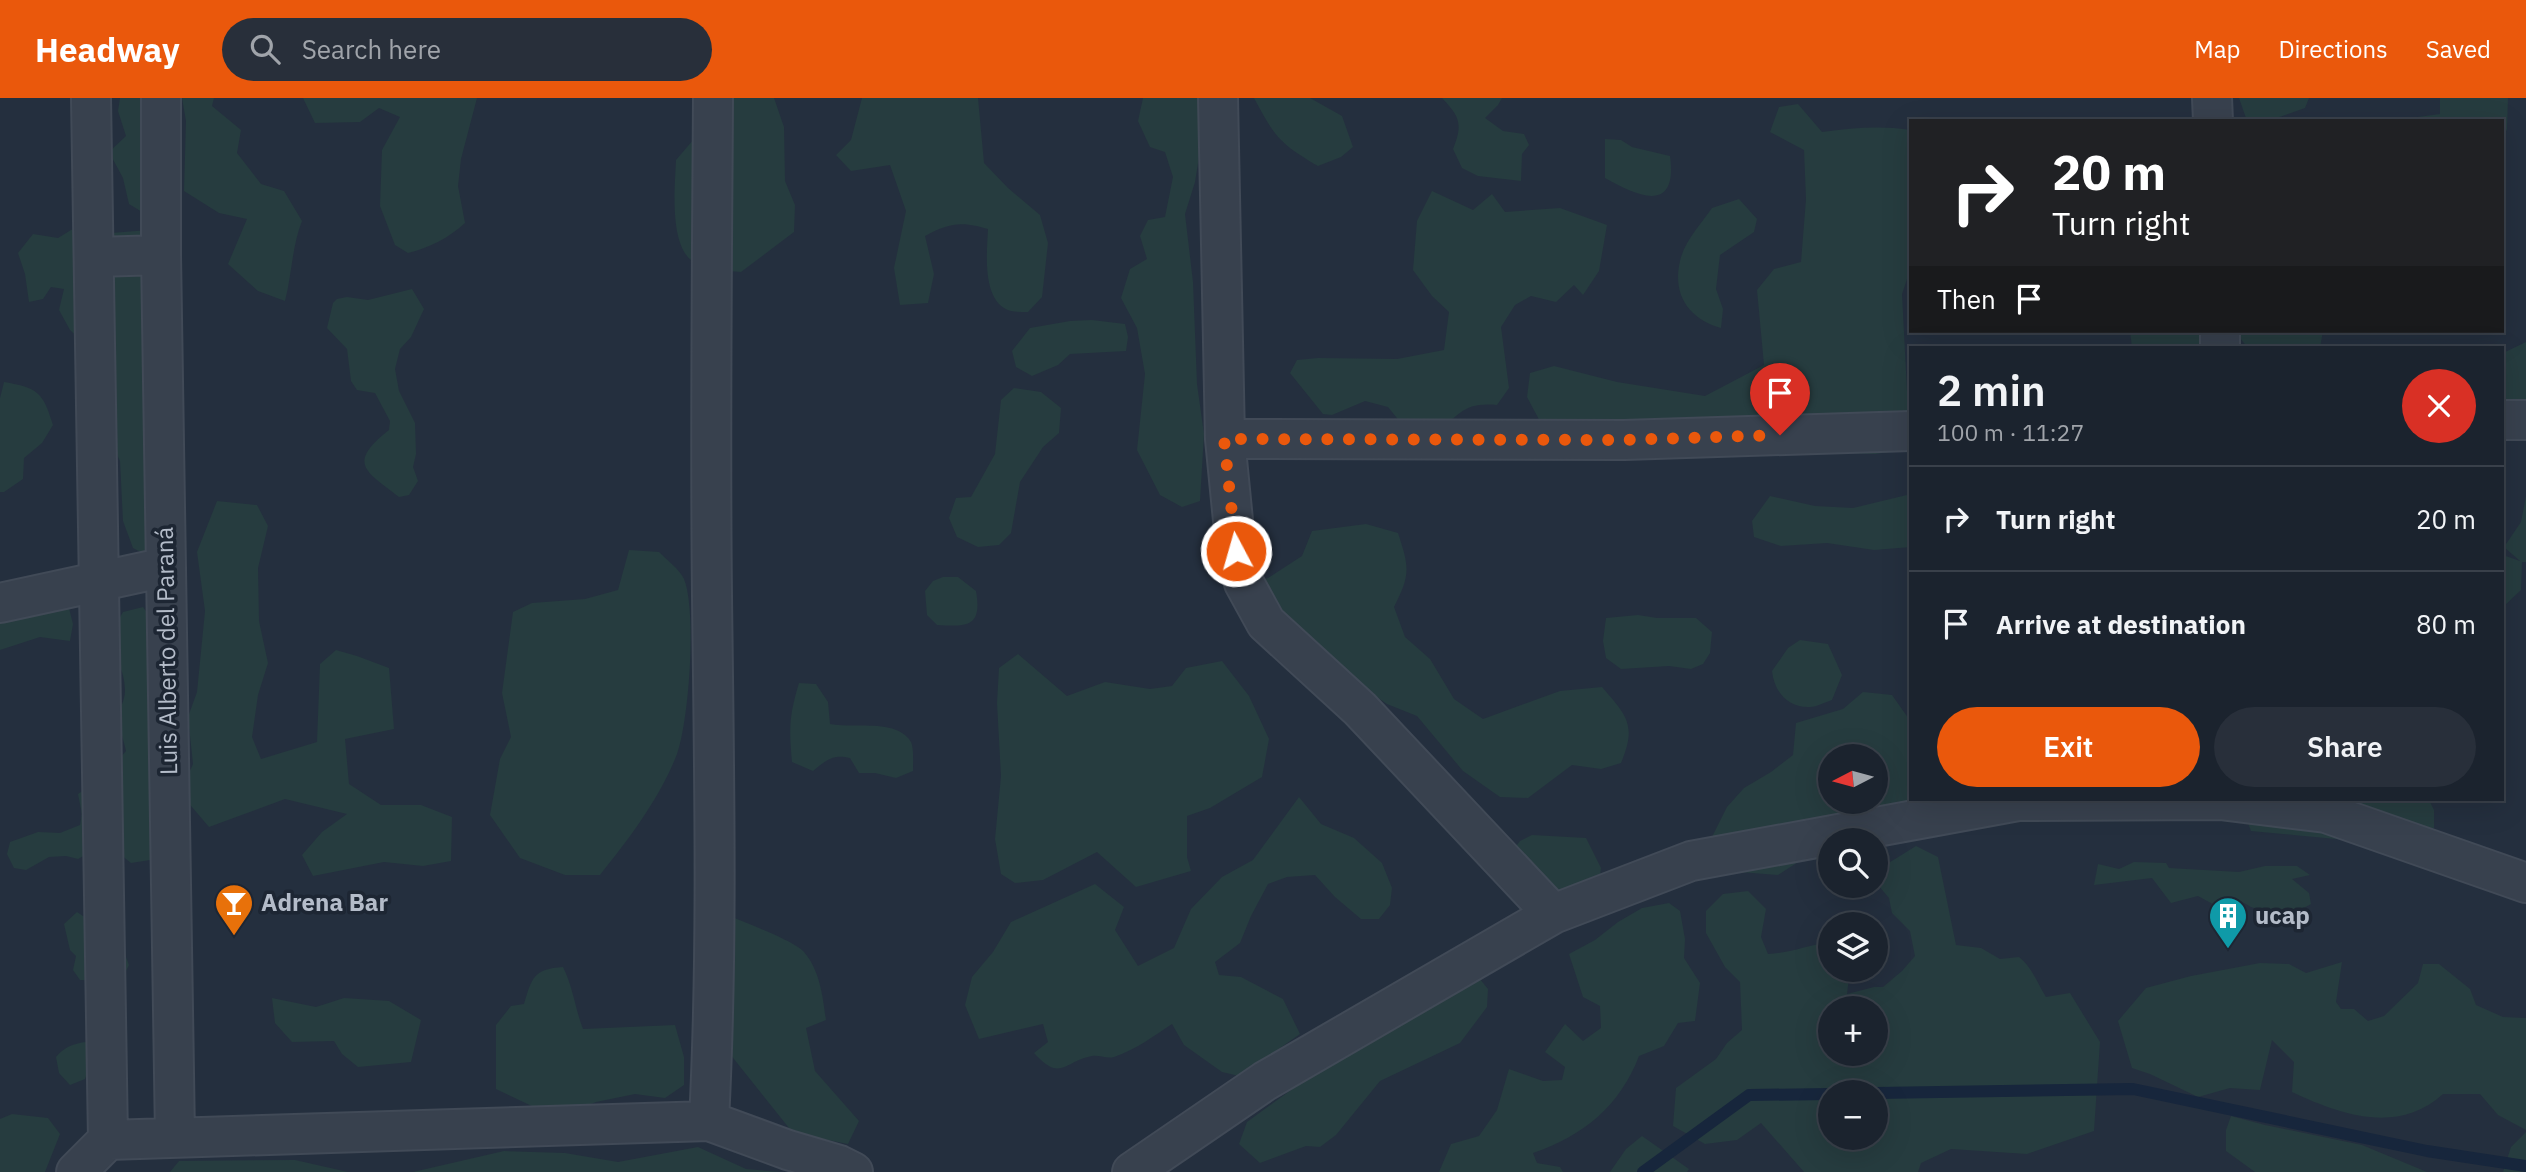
<!DOCTYPE html>
<html lang="en">
<head>
<meta charset="utf-8">
<style>
  body { margin:0; font-family:"IBM Plex Sans",sans-serif; background:#282f3a; color:#f1f3f6; height:100vh; display:flex; flex-direction:column; font-size:26px; white-space:nowrap }
  * { box-sizing:border-box; margin:0 }
  p { font-size:23px; color:#a0a4aa }
  .icon { flex:none; width:38px; height:38px; fill:none; stroke:currentColor; stroke-width:2; stroke-linecap:round; stroke-linejoin:round }
  .map { position:relative; flex:1; overflow:hidden }
  .sheet { position:absolute; left:1909px; top:248px; width:595px; height:455px; display:flex; flex-direction:column; background:#1b232e; border-radius:0px; box-shadow:0 7px 28px #0002,0 0 0 2px #39404a }
  .sheet>* { flex:none }
  .hud { position:absolute; left:1909px; top:21px; width:595px; height:214px; border-radius:0px; box-shadow:0 7px 28px #0002,0 0 0 2px #39404a; background:#202124; color:#fff; overflow:hidden }
  .needle { width:46px; rotate:264deg }
  .controls { position:absolute; left:1818px; top:646px; display:grid; gap:14px }
  .controls a { display:grid; place-items:center; width:70px; height:70px; border-radius:50%; background:#1b232e; box-shadow:0 7px 28px #0002,0 0 0 2px #39404a; font-size:35px }
  .pin { position:absolute; display:grid; place-items:center; width:60px; height:60px; color:#fff; margin:-72px -30px; border-radius:50% 50% 50% 0; rotate:-45deg; box-shadow:0 0 7px #0007 }
  .pin .icon { rotate:45deg }
  .me { position:absolute; width:77px; margin:-38px; rotate:354deg; stroke-linejoin:round; filter:drop-shadow(0 0 5px #0008) }
  .turn { display:flex; align-items:center; gap:24px; height:147px; padding:0 28px; font-size:32px }
  .turn .icon { width:91px; height:91px; stroke-width:2.5 }
  .turn b { display:block; font-size:49px; line-height:60px }
  .then { display:flex; align-items:center; height:66px; padding:0 28px; background:#0003; gap:14px; font-size:26px }
  .round { display:grid; place-items:center; flex:none; width:74px; height:74px; border-radius:37px; background:#282f3a }
  .headline { display:flex; align-items:center; justify-content:space-between; height:119px; padding:0 28px }
  h1 { font-size:42px; font-weight:600; line-height:52px }
  .primary-button { display:flex; gap:14px; margin-top:auto; padding:14px 28px }
  .primary-button a { flex:1; height:80px; border-radius:42px; background:#ea580c; color:#fff; font-size:28px; font-weight:600; line-height:80px; text-align:center }
  .primary-button a+a { background:#282f3a; color:#f1f3f6 }
  ul { padding:0; list-style:none }
  li { display:flex; align-items:center; gap:21px; height:105px; padding:0 28px; border-top:2px solid #39404a }
  li div { flex:1 }
  li b { display:block; font-size:26px }
  li em { font-style:normal }
  header { display:flex; align-items:center; gap:42px; box-sizing:border-box; height:98px; padding:0 35px; background:#ea580c; color:#fff }
  header strong { font-size:33px }
  nav { display:flex; gap:38px; margin-inline-start:auto; font-size:24px }
  .search { width:490px; height:63px; background:#282f3a; display:flex; align-items:center; gap:18px; box-sizing:border-box; padding:0 24px; border-radius:38px; color:#a0a4aa; font-size:26px }
  .map>svg:first-child { display:block }
</style>
</head>
<body>
<header>
<strong>Headway</strong>
<div class="search"><svg class="icon" aria-label="search" viewBox="0 0 24 24"><circle cx="10" cy="10" r="6"/><path d="M15 15l6 6"/></svg>Search here</div>
<nav><a>Map</a><a>Directions</a><a>Saved</a></nav>
</header>
<div class="map">
<svg width="2526" height="1074" viewBox="0 0 2526 1074">
  <rect width="100%" height="100%" fill="#242f3e"/>
  <path fill="#263c3f" fill-rule="evenodd" d="M 120,0 L 178,0 L 176,46 L 181,61 L 179,84 L 182,117 L 147,117 L 129,106 L 123,80 L 109,54 L 126,38 L 118,13 Z
    M 182,0 L 214,0 L 212,8 L 241,32 L 237,55 L 261,86 L 284,93 L 302,123 C 292,148 292,176 285,203 L 258,193 L 228,166 L 247,121 L 219,115 L 184,93 L 186,23 Z
    M 303,0 L 477,0 L 461,61 L 458,88 L 465,125 C 447,141 431,149 408,155 L 395,147 L 380,108 L 382,52 L 400,19 L 379,10 L 360,24 L 315,25 Z
    M 729,0 L 774,0 L 784,29 L 785,83 L 795,107 L 794,134 L 741,174 C 728,173 709,172 697,166 C 668,153 675,88 676,62 Z
    M 862,0 L 978,0 L 984,65 L 1008,90 L 1040,117 L 1048,145 L 1042,199 L 1028,214 C 1022,214 1016,214 1011,213 C 981,205 987,154 988,131 C 961,123 949,125 925,138 L 934,176 L 928,205 L 900,207 L 894,170 L 906,113 L 890,67 L 851,73 L 836,57 L 851,42 Z
    M 1143,0 L 1198,0 L 1204,28 L 1195,84 L 1185,116 L 1193,184 L 1197,286 L 1204,336 L 1200,403 L 1182,409 L 1160,397 L 1137,352 L 1145,276 L 1137,230 L 1121,200 L 1130,171 L 1147,161 L 1140,138 L 1148,122 L 1165,119 L 1173,79 L 1165,54 L 1150,49 L 1138,23 Z
    M 1254,0 L 1310,0 L 1342,18 L 1353,49 L 1341,59 L 1318,68 C 1279,45 1275,39 1254,0 Z
    M 1442,0 L 1502,0 L 1498,7 L 1485,20 L 1503,33 L 1524,36 L 1529,47 L 1522,56 L 1521,83 L 1478,78 L 1462,70 L 1453,51 C 1463,26 1460,19 1442,0 Z
    M 2239,0 L 2309,0 L 2305,10 L 2268,23 L 2247,23 Z
    M 2440,0 L 2508,0 L 2507,31 L 2503,41 L 2502,23 L 2388,23 L 2440,16 Z
    M 1798,6 L 1822,34 C 1852,30 1880,27 1911,32 L 1911,169 L 1902,196 L 1907,293 L 1911,293 L 1911,351 L 1875,356 L 1818,354 L 1543,329 L 1527,299 L 1530,275 L 1554,268 L 1617,284 L 1705,298 L 1764,267 L 1757,192 L 1774,171 L 1801,164 L 1806,101 L 1804,52 L 1770,34 L 1779,9 Z
    M 1605,41 L 1621,42 L 1632,49 L 1670,58 C 1678,117 1637,98 1605,80 Z
    M 1432,93 L 1473,112 L 1492,96 L 1505,114 L 1560,110 L 1607,127 L 1599,173 L 1583,197 L 1574,187 L 1556,204 L 1531,198 L 1515,207 L 1501,229 L 1509,290 L 1497,307 C 1464,304 1459,316 1436,337 L 1405,330 L 1388,309 L 1365,303 L 1332,317 L 1323,316 L 1290,275 L 1297,262 L 1318,260 L 1397,261 L 1444,252 L 1449,214 L 1432,198 L 1413,172 L 1417,123 Z
    M 1739,101 L 1757,121 L 1754,134 L 1720,157 L 1716,191 L 1723,211 L 1721,230 C 1689,221 1672,197 1680,163 C 1684,144 1701,126 1712,110 Z
    M 76,129 L 111,135 L 161,131 L 150,459 L 133,450 L 123,423 L 120,363 L 114,350 L 117,325 L 98,318 L 82,243 L 70,232 L 59,212 L 64,191 L 51,189 L 43,201 L 29,204 L 25,176 L 18,155 L 33,136 L 58,140 Z
    M 412,191 L 424,211 L 411,239 L 400,251 L 395,271 L 399,293 L 415,325 L 416,356 L 413,369 L 418,383 L 409,397 L 399,399 C 366,373 346,366 389,332 L 390,323 L 375,295 L 357,292 L 351,283 L 347,251 L 327,230 L 333,205 L 337,201 L 347,199 L 368,202 Z
    M 1092,222 L 1125,226 L 1128,239 L 1126,253 L 1070,256 L 1058,267 L 1032,278 L 1016,269 L 1012,253 L 1030,230 L 1070,223 Z
    M 2130,233 L 2206,233 L 2204,250 L 2132,250 Z
    M 2239,233 L 2323,233 L 2320,250 L 2248,250 L 2240,240 Z
    M 2526,244 L 2526,302 L 2503,309 L 2503,255 Z
    M 4,284 C 38,290 43,294 53,327 L 42,345 L 24,360 L 23,381 L 4,394 L 0,394 L 0,300 Z
    M 1014,290 L 1041,294 L 1061,310 L 1059,335 L 1043,349 L 1020,384 L 1011,435 L 999,447 L 978,449 L 957,439 L 949,420 L 956,400 L 971,399 L 995,356 L 1001,302 Z
    M 1911,396 L 1911,449 L 1874,452 L 1827,445 L 1781,448 L 1754,439 L 1752,423 L 1770,398 L 1815,408 L 1853,410 Z
    M 2526,398 L 2526,464 L 2522,464 L 2521,492 L 2503,509 L 2503,457 L 2520,463 L 2504,449 L 2521,424 Z
    M 217,403 L 257,407 L 268,428 L 258,470 L 259,523 L 268,565 L 258,597 L 252,639 L 261,661 L 317,644 L 320,566 L 336,552 L 357,558 L 389,570 L 394,631 L 345,641 L 349,686 L 381,707 L 421,707 L 452,719 L 451,763 L 423,768 L 384,764 L 313,778 L 302,757 L 322,734 L 347,716 L 285,701 L 209,729 L 180,695 L 193,666 L 188,619 L 197,594 L 205,513 L 197,454 Z
    M 1366,426 L 1398,435 C 1409,469 1411,476 1394,509 L 1405,539 L 1430,561 L 1454,601 L 1483,621 L 1560,593 L 1602,589 C 1627,618 1637,627 1621,665 L 1601,671 L 1572,667 L 1528,700 L 1500,699 L 1463,673 L 1417,618 L 1387,606 L 1359,587 L 1249,485 L 1268,480 L 1302,458 L 1312,433 Z
    M 629,452 L 659,454 C 666,461 680,472 684,481 C 697,513 689,623 677,656 C 660,700 629,741 600,777 L 565,777 L 520,760 L 490,717 L 500,661 L 511,639 L 502,595 L 513,514 L 532,505 L 585,501 L 618,492 Z
    M 943,479 L 958,479 L 976,493 C 982,528 969,529 937,527 L 927,517 L 925,493 L 933,483 Z
    M 50,509 L 69,510 L 73,526 L 70,543 L 40,539 L 0,552 L 0,521 Z
    M 143,509 L 157,529 L 155,747 L 150,762 L 131,765 L 115,752 L 120,660 L 126,653 C 124,643 119,631 119,620 C 119,611 125,602 125,593 C 125,556 97,557 123,514 Z
    M 1638,517 L 1657,520 L 1696,520 L 1712,534 L 1710,555 L 1703,566 L 1691,571 L 1669,568 L 1621,571 L 1606,560 L 1603,543 L 1606,520 Z
    M 1800,542 L 1828,546 L 1842,577 L 1832,602 C 1825,604 1817,609 1810,609 C 1787,610 1774,593 1772,573 L 1788,550 Z
    M 1018,556 L 1067,598 L 1105,584 L 1150,591 L 1172,588 L 1186,570 L 1222,563 L 1249,598 L 1269,641 L 1262,679 L 1210,710 L 1187,718 L 1187,759 L 1191,773 L 1136,789 L 1097,754 L 1043,782 L 1015,785 L 1001,776 L 995,741 L 1001,678 L 997,605 L 999,570 Z
    M 799,585 L 816,586 L 828,604 L 830,626 C 852,631 897,620 911,644 C 914,651 913,665 913,673 L 896,680 L 875,675 L 859,675 L 850,660 C 833,656 826,662 813,673 L 792,664 C 789,630 789,618 799,585 Z
    M 1863,594 L 1892,597 L 1911,624 L 1911,702 L 1964,702 L 1829,744 L 1778,777 L 1739,774 L 1707,760 L 1706,751 L 1727,709 L 1744,690 L 1771,674 L 1793,657 L 1796,625 L 1843,611 ZM 1830,658 L 1876,658 L 1876,704 L 1830,704 Z
    M 84,692 L 96,751 L 78,761 L 66,758 L 49,759 L 26,772 L 14,770 L 7,756 L 10,744 L 38,734 L 60,735 L 80,727 L 82,716 L 78,696 Z
    M 1299,699 L 1321,726 L 1354,740 L 1382,765 L 1392,790 L 1390,807 L 1379,821 L 1361,821 L 1335,799 L 1315,777 L 1287,779 L 1268,786 L 1251,818 L 1240,845 L 1215,864 L 1219,877 L 1241,879 L 1283,901 L 1300,936 L 1273,955 L 1252,981 L 1222,974 L 1184,947 L 1172,926 C 1154,938 1135,952 1114,959 C 1107,961 1099,957 1092,958 C 1064,963 1061,985 1034,955 L 1048,944 L 1043,926 L 979,941 L 965,907 L 972,879 L 993,854 L 1011,824 L 1095,786 L 1124,809 L 1115,832 L 1138,868 L 1174,850 L 1191,811 L 1222,779 L 1253,762 Z
    M 2239,702 L 2429,702 L 2434,712 L 2434,730 L 2424,737 L 2388,746 L 2251,733 Z
    M 1532,737 L 1586,740 L 1601,770 L 1598,792 L 1560,806 L 1507,760 L 1520,743 Z
    M 1916,748 L 1938,759 L 1956,847 L 1981,850 L 2000,861 L 2019,859 C 2032,869 2037,885 2046,899 L 2070,895 L 2100,944 L 2094,1033 L 2027,1056 L 1951,1051 L 1921,1065 L 1918,1074 L 1804,1074 L 1761,1025 L 1737,1042 L 1705,1046 L 1673,1028 L 1676,990 L 1716,961 L 1727,945 L 1742,932 L 1740,884 L 1725,869 L 1706,835 L 1706,813 L 1723,796 L 1748,793 L 1766,811 L 1761,839 L 1768,856 C 1791,855 1808,847 1830,844 L 1830,872 L 1850,872 L 1847,896 L 1874,889 L 1883,889 L 1902,873 L 1915,858 L 1910,833 L 1892,815 L 1889,800 L 1878,787 L 1887,766 ZM 1830,910 L 1876,910 L 1876,956 L 1830,956 ZM 1830,994 L 1876,994 L 1876,1040 L 1830,1040 Z
    M 2134,764 L 2166,765 L 2169,770 L 2239,774 L 2265,768 L 2297,768 L 2310,777 L 2292,781 L 2309,795 L 2311,806 L 2284,821 L 2251,809 L 2237,801 L 2220,810 L 2198,798 L 2171,805 L 2152,780 L 2094,787 L 2098,766 L 2119,771 Z
    M 1669,805 L 1680,813 L 1685,841 L 1684,860 L 1700,885 L 1695,923 L 1678,925 L 1664,948 L 1639,958 C 1620,1008 1583,1038 1533,1055 L 1537,1065 L 1560,1069 L 1563,1074 L 1439,1074 L 1451,1046 L 1479,1038 L 1497,1012 L 1509,971 L 1543,983 L 1562,982 L 1565,969 L 1545,954 L 1565,926 L 1583,943 L 1601,930 L 1600,908 L 1583,899 L 1569,856 L 1595,842 L 1618,824 L 1642,810 Z
    M 715,812 C 733,820 794,842 804,854 C 820,872 823,900 826,922 L 806,930 L 815,973 L 859,1023 L 848,1046 L 793,1035 L 714,936 Z
    M 77,814 L 120,843 L 129,867 L 121,883 L 80,882 L 73,872 L 76,858 L 70,852 L 64,826 Z
    M 2342,864 L 2336,904 L 2341,911 L 2354,911 L 2368,923 L 2384,918 L 2418,885 L 2423,866 L 2439,866 L 2470,891 L 2476,907 L 2503,919 L 2526,920 L 2526,1032 L 2498,1017 L 2480,996 L 2443,996 C 2398,1037 2341,1017 2292,994 L 2294,964 L 2272,942 L 2260,992 L 2230,990 L 2198,999 L 2150,976 L 2132,970 L 2118,923 L 2146,890 L 2191,878 L 2260,865 L 2289,866 L 2306,875 Z
    M 563,869 C 573,889 575,910 583,931 L 675,927 L 684,959 L 684,987 L 665,1000 L 635,996 L 596,1004 L 557,1020 L 496,991 L 496,927 L 511,908 L 524,906 C 532,880 533,871 563,869 Z
    M 1479,880 L 1488,891 L 1487,909 L 1460,945 L 1380,983 L 1336,1037 L 1320,1049 L 1306,1048 L 1260,1065 L 1239,1046 L 1247,1024 L 1313,976 Z
    M 272,900 L 316,909 L 344,900 L 389,903 L 421,922 L 411,964 L 358,969 L 342,956 L 334,943 L 292,944 L 275,925 Z
    M 99,943 L 85,981 L 70,987 L 59,975 L 56,959 C 68,945 81,944 99,943 Z
    M 12,1016 L 48,1020 L 60,1036 L 45,1074 L 0,1074 L 0,1021 Z
    M 2231,1018 L 2265,1027 L 2362,1047 L 2427,1074 L 2255,1074 L 2226,1053 L 2226,1032 Z
    M 2526,1034 L 2526,1074 L 2503,1074 L 2511,1049 Z
    M 1642,1038 L 1689,1071 L 1687,1074 L 1610,1074 L 1626,1051 Z
    M 698,1049 L 746,1071 L 780,1074 L 413,1074 L 504,1053 L 565,1055 L 618,1064 Z
    M 295,1062 L 348,1074 L 170,1074 L 179,1063 Z"/>
  <g fill="none" stroke-linecap="round" stroke-linejoin="round">
    <path stroke="#17263c" stroke-width="12" d="M 1876,995 L 2133,991 L 2427,1053 L 2526,1068
      M 1643,1074 L 1749,997 L 1830,996"/>
    <defs>
      <path id="street" d="M 91,0 L 108,1042
        M 161,0 L 161,157 L 175,1038
        M 1218,0 L 1225,341 L 1236,453 L 1244,485 L 1266,525 L 1360,611 L 1553,816
        M 2212,0 L 2213,23
        M 96,159 L 161,157
        M 2220,250 L 2220,233
        M 2502,322 L 2526,322
        M 1225,341 L 1624,342 L 1911,333
        M 0,505 L 166,469
        M 709,1023 C 718,848 714,673 712,498 C 710,332 712,166 713,0
        M 76,1074 L 108,1042 L 709,1023 L 788,1052 L 839,1067 L 853,1074
        M 1132,1074 L 1265,983 L 1553,816 L 1691,763 L 2018,703 L 2220,702 L 2326,715 L 2526,785"/>
    </defs>
    <use href="#street" stroke="#414a57" stroke-width="42"/>
    <use href="#street" stroke="#38414e" stroke-width="38"/>
  </g>
  <g fill="none" stroke-linecap="round" stroke-linejoin="round">
    <path stroke="#ea580c" stroke-width="12" stroke-dasharray="0 21.6" d="M 1236,453 L 1224,341 L 1623,342 L 1780,337"/>
  </g>
  <defs>
    <symbol id="bar-pin" viewBox="-11 -11 22 30"><path d="M0 17L-7.5 6A9.5 9.5 0 1 1 7.5 6Z" fill="#e8710a" stroke="#1d2633"/><path d="M-6-5H6L.8 .8V4.5H3.5V6h-7V4.5H-.8V.8Z" fill="#fff"/></symbol>
    <symbol id="building-pin" viewBox="-11 -11 22 30"><path d="M0 17L-7.5 6A9.5 9.5 0 1 1 7.5 6Z" fill="#0f9aa8" stroke="#1d2633"/><path d="M-4-6H4V6H1V3H-1V6H-4ZM-2.5-4.3h1.7v1.8h-1.7ZM.8-4.3h1.7v1.8H.8ZM-2.5-1h1.7V.8h-1.7ZM.8-1h1.7V.8H.8Z" fill="#fff"/></symbol>
  </defs>
  <g fill-rule="evenodd">
    <use href="#bar-pin" x="212" y="783" width="44" height="60"/>
    <use href="#building-pin" x="2206" y="796" width="44" height="60"/>
  </g>
  <g text-anchor="middle" stroke-width="7" stroke-linejoin="round" paint-order="stroke">
    <g font-size="24" fill="#b4bcc9" stroke="#1d2633">
      <text transform="translate(167 553) rotate(-91)" y="8">Luis Alberto del Paraná</text>
    </g>
    <g font-size="24" font-weight="bold" fill="#b4bcc9" stroke="#1d2633" text-anchor="start">
      <text x="261" y="813">Adrena Bar</text>
      <text x="2255" y="826">ucap</text>
    </g>
  </g>
</svg>
<div class="controls">
<a><svg class="needle" viewBox="-14 -14 28 28"><path d="M0-13l5 13h-10z" fill="#e53935"/><path d="M0 13l5-13h-10z" fill="#a0a4aa"/></svg></a>
<a><svg class="icon" aria-label="search" viewBox="0 0 24 24"><circle cx="10" cy="10" r="6"/><path d="M15 15l6 6"/></svg></a>
<a><svg class="icon" aria-label="layers" viewBox="0 0 24 24"><path d="M12 4l9 5-9 5-9-5zM3 14l9 5 9-5"/></svg></a>
<a>+</a>
<a>−</a>
</div>
<div class="pin" style="left:1780px;top:337px;background:#d93025"><svg class="icon" aria-label="arrive" viewBox="0 0 24 24"><path d="M6 21V4h12l-3 4 3 4H6"/></svg></div>
<svg class="me" style="left:1236px;top:453px" viewBox="-20 -20 40 40"><circle r="17" fill="#ea580c" stroke="#fff" stroke-width="3"/><path d="M0-11L8 9 0 5-8 9z" fill="#fff"/></svg>
<div class="hud">
<div class="turn"><svg class="icon" aria-label="right" viewBox="0 0 24 24"><path d="M7 20v-9h11M14 6l5 5-5 5"/></svg><div><b>20 m</b>Turn right</div></div>
<div class="then">Then<svg class="icon" aria-label="arrive" viewBox="0 0 24 24"><path d="M6 21V4h12l-3 4 3 4H6"/></svg></div>
</div>
<section class="sheet">
<div class="headline"><div><h1>2 min</h1><p>100 m · 11:27</p></div><a class="round" style="background:#d93025;color:#fff"><svg class="icon" aria-label="close" viewBox="0 0 24 24"><path d="M6 6l12 12M18 6L6 18"/></svg></a></div>
<ul>
<li><svg class="icon" aria-label="right" viewBox="0 0 24 24"><path d="M7 20v-9h11M14 6l5 5-5 5"/></svg><div><b>Turn right</b></div><em>20 m</em></li>
<li><svg class="icon" aria-label="arrive" viewBox="0 0 24 24"><path d="M6 21V4h12l-3 4 3 4H6"/></svg><div><b>Arrive at destination</b></div><em>80 m</em></li>
</ul>
<div class="primary-button"><a>Exit</a><a>Share</a></div>
</section>
</div>
</body>
</html>
